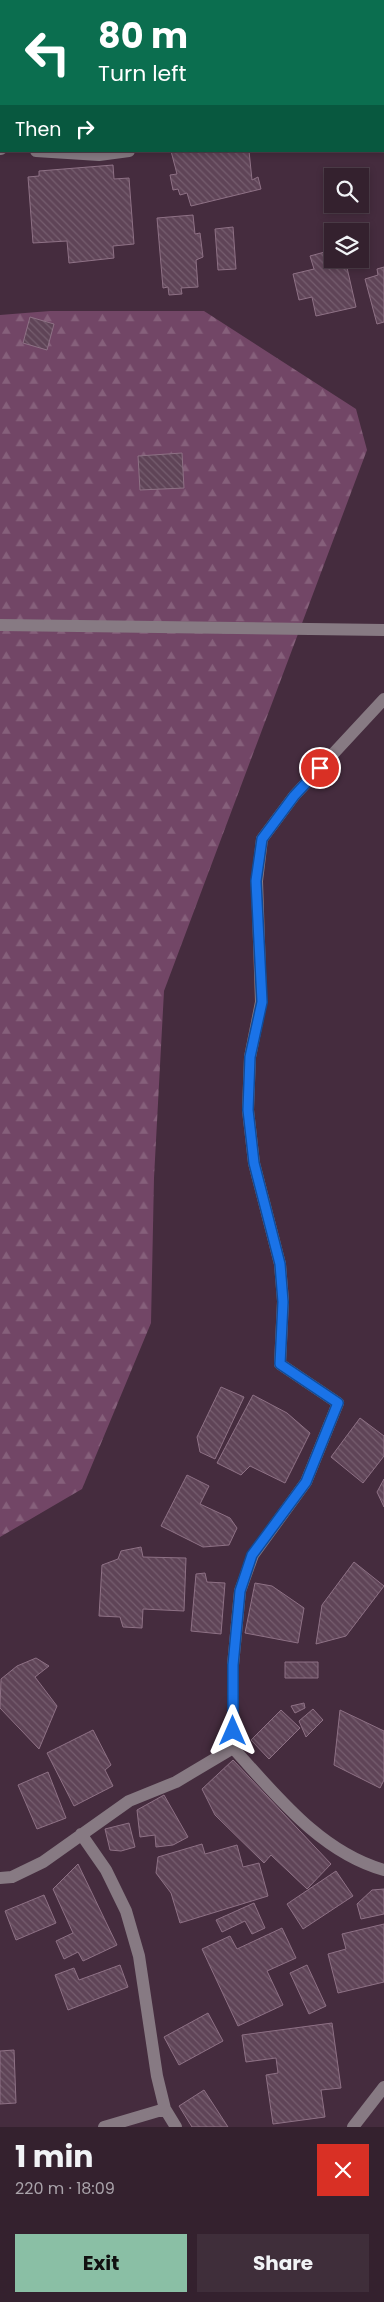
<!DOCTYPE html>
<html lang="en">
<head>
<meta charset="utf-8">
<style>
  body { margin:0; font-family:Poppins,sans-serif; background:#3f2e3a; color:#f1f3f6; height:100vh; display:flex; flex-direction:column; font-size:19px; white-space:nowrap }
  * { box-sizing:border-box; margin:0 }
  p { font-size:16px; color:#a9a3aa }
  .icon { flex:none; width:28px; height:28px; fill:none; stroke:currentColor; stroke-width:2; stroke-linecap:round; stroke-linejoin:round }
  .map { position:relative; height:2127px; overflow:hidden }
  .drawer { display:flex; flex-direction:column; background:#34212e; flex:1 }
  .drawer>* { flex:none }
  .hud { position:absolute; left:0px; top:0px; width:385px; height:152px; box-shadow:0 2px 8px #0003,0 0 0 1px #4e3e4a; background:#0b6e4f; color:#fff; overflow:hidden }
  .fabs { position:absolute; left:324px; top:168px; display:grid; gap:10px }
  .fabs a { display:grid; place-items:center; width:45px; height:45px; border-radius:0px; background:#34212e; box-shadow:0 2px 8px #0003,0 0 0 1px #4e3e4a; font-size:25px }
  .pin { position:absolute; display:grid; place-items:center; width:42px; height:42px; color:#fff; margin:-21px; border:2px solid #fff; border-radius:50%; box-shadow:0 1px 5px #0007 }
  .me { position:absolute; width:55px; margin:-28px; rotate:0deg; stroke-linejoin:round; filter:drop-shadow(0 0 4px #0008) }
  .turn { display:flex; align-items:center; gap:18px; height:105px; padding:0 15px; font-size:22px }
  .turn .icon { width:65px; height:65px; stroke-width:2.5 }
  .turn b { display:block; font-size:35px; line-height:42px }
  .then { display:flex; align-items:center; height:48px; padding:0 15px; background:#0003; gap:10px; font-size:19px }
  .round { display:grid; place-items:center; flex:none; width:52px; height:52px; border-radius:0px; background:#3f2e3a }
  .summary { display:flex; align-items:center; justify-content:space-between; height:85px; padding:0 15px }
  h1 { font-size:30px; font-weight:700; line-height:38px }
  .primary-button { display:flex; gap:10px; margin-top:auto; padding:10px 15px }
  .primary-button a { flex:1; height:58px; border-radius:0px; background:#8abfa5; color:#111; font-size:20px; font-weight:700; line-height:58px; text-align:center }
  .primary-button a+a { background:#3f2e3a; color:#f1f3f6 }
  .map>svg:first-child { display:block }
</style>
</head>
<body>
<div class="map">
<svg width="384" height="2127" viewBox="0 0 384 2127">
  <defs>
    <pattern id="forest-firs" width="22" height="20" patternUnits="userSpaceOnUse" patternTransform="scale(1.25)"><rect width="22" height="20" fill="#724666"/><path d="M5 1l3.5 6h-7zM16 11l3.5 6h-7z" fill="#86607b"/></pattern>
    <pattern id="building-back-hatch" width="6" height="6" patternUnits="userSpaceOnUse" patternTransform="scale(1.25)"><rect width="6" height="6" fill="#5f4457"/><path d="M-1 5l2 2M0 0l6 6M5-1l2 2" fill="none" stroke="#765e6f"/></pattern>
  </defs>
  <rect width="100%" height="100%" fill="#452c3e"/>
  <path fill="url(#forest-firs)" d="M 50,311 L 204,311 L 356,409 L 367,450 L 164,991 L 154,1178 L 151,1323 L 82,1489 L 0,1537 L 0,315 Z"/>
  <path fill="url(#building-back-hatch)" stroke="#8e7185" d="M 171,151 L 249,151 L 252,180 L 258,177 L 261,189 L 191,206 L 187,193 L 180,195 L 178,189 L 173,190 L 170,175 L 177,174 Z
    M 113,165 L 114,179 L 129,178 L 134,244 L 113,246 L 114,258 L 69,263 L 67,241 L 33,243 L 28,177 L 39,176 L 39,171 Z
    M 193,215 L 195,234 L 200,233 L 203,257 L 196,260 L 198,287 L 181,288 L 182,294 L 169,295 L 168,287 L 163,288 L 157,218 Z
    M 233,227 L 236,269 L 218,270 L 215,229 Z
    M 332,250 L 332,259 L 345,259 L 356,307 L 316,316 L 312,297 L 299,300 L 293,274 L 314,269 L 310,256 Z
    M 384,267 L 384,322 L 377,324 L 365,279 L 378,275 L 377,269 Z
    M 30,317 L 54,324 L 47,350 L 23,343 Z
    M 182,453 L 184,488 L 140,490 L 138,456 Z
    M 221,1387 L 244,1397 L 215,1459 L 200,1452 L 197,1437 Z
    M 253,1395 L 287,1413 L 310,1433 L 285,1483 L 250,1466 L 241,1475 L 217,1463 Z
    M 360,1418 L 384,1436 L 384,1456 L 363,1483 L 331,1457 Z
    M 187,1475 L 209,1486 L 200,1504 L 230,1518 L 237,1528 L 229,1545 L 203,1547 L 161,1526 Z
    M 384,1479 L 384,1507 L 377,1492 Z
    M 141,1547 L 143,1557 L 186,1558 L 184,1611 L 143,1609 L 142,1628 L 123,1627 L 120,1617 L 99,1616 L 102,1565 L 118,1559 L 121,1551 Z
    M 354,1562 L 384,1586 L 346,1636 L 316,1644 L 322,1605 Z
    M 205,1573 L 207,1582 L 225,1583 L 221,1634 L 191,1631 L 196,1574 Z
    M 255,1583 L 272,1586 L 304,1608 L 298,1643 L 245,1633 Z
    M 36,1658 L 49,1666 L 35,1677 L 57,1706 L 39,1749 L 0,1708 L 1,1679 L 17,1666 Z
    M 285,1662 L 318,1662 L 318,1678 L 285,1678 Z
    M 304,1703 L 305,1708 L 295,1713 L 291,1706 Z
    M 313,1709 L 323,1720 L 306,1737 L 299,1721 Z
    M 281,1710 L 300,1728 L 269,1759 L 251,1740 Z
    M 340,1710 L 384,1731 L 384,1780 L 380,1788 L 334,1765 Z
    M 93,1730 L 111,1765 L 105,1770 L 113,1786 L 74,1806 L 47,1753 Z
    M 233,1760 L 331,1864 L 307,1889 L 271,1855 L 264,1863 L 215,1815 L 202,1789 Z
    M 48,1772 L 66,1818 L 37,1829 L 18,1785 Z
    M 164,1795 L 188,1837 L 173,1845 L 156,1847 L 155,1835 L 140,1837 L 137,1810 Z
    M 129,1823 L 135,1847 L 121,1851 L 110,1850 L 105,1829 Z
    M 202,1844 L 205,1854 L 237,1845 L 243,1867 L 259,1863 L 268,1896 L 180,1923 L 171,1893 L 156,1873 L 158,1857 Z
    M 78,1864 L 117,1945 L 83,1961 L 78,1952 L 64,1959 L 56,1941 L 73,1933 L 53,1889 Z
    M 336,1871 L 353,1896 L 303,1929 L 287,1904 Z
    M 384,1889 L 384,1914 L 361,1919 L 357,1904 L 372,1890 Z
    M 44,1895 L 56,1923 L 16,1940 L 5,1911 Z
    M 254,1903 L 265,1928 L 252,1934 L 245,1921 L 222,1932 L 216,1920 Z
    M 384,1924 L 384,1982 L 338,1993 L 328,1954 L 346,1949 L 342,1934 Z
    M 282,1928 L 296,1958 L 267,1971 L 283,2005 L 238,2026 L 202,1949 L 230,1936 L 237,1949 Z
    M 120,1965 L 128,1987 L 68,2010 L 55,1975 L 74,1968 L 79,1980 Z
    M 307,1965 L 326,2006 L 309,2014 L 290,1973 Z
    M 208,2013 L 223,2041 L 179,2065 L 164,2037 Z
    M 332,2023 L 341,2088 L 321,2090 L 325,2117 L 273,2124 L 266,2075 L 278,2073 L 276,2058 L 246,2062 L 242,2035 Z
    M 14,2050 L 16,2103 L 0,2104 L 0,2051 Z
    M 204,2090 L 228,2127 L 192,2127 L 179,2106 Z"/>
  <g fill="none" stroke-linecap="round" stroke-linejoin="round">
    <path stroke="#877a83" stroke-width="12" d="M 292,1 L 293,0
      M 0,149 L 1,149
      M 36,151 L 99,155 L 129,151
      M 0,625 L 384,630
      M 384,699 L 294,796 L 262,839 L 257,881 L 261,1002 L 250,1057 L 248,1110 L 254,1163 L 280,1264 L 283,1301 L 280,1364 L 338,1403 L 306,1482 L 253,1555 L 240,1591 L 233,1665 L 233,1748 C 276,1795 320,1852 384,1870
      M 81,1834 L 106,1870 L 126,1911 L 139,1956 L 157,2076 L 165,2109 L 176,2127
      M 0,1878 L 12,1877 L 43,1862 L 129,1801 L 176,1782 L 233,1748
      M 104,2127 L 165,2109
      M 353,2127 L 384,2087"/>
  </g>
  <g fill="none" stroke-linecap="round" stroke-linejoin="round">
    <defs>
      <path id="route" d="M 233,1731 L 233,1665 L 240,1591 L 252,1555 L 306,1482 L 338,1403 L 280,1364 L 283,1302 L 280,1264 L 254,1163 L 248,1110 L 250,1057 L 262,1002 L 256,881 L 262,839 L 294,796 L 320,768"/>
    </defs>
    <use href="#route" stroke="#114b97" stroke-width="12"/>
    <use href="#route" stroke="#1a73e8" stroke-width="9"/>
  </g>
</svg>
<div class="fabs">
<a><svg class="icon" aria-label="search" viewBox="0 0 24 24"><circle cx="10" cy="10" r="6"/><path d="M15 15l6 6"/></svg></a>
<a><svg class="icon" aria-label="layers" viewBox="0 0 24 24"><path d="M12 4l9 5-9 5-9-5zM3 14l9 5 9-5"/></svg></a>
</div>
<div class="pin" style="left:320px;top:768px;background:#d93025"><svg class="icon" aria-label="arrive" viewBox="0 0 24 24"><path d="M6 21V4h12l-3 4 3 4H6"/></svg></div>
<svg class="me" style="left:233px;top:1731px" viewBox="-20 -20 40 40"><path d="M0-17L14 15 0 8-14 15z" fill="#1a73e8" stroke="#fff" stroke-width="4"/></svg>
<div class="hud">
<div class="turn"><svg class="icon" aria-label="left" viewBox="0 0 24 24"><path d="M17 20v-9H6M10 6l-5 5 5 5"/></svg><div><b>80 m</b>Turn left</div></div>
<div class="then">Then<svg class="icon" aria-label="right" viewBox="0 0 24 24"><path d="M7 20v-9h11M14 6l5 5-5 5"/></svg></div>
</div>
</div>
<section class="drawer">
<div class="summary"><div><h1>1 min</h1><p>220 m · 18:09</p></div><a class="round" style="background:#d93025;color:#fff"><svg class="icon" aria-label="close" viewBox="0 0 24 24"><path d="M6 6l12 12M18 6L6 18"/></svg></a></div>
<div class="primary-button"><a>Exit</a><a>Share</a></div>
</section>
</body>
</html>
